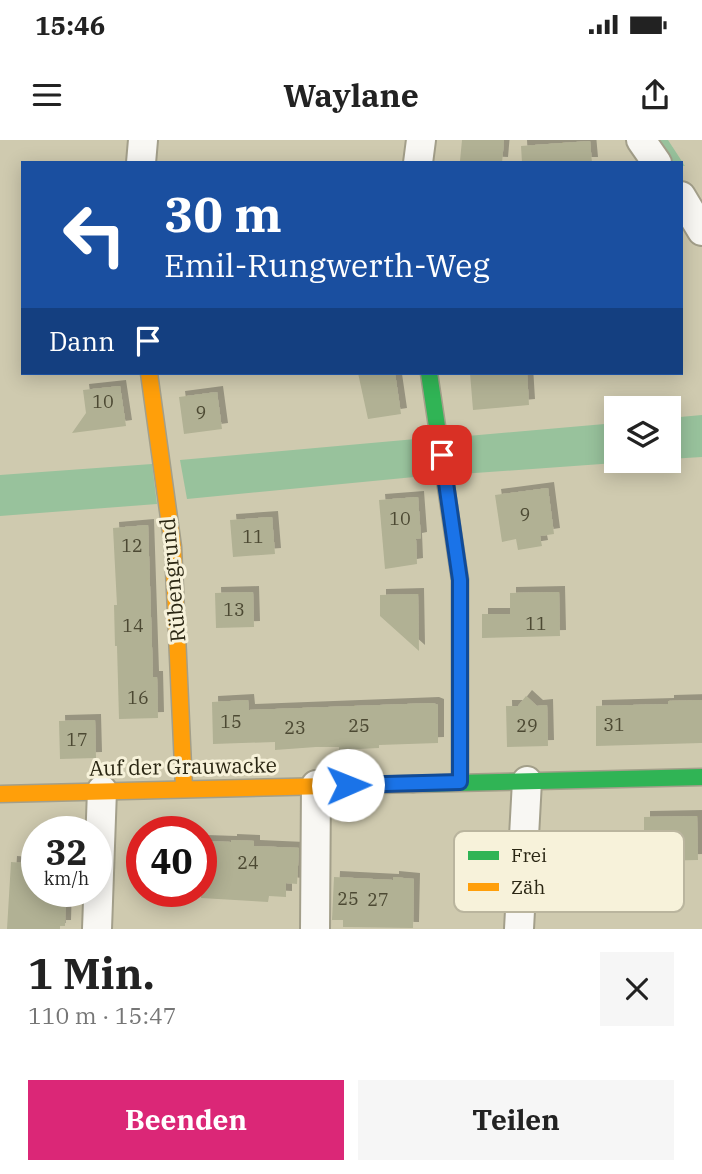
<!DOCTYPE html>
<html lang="de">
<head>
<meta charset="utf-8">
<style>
  body { margin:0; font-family:"IBM Plex Serif",serif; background:#f6f6f6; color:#222; height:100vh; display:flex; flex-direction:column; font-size:26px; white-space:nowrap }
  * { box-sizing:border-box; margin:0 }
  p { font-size:23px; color:#767676 }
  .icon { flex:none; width:38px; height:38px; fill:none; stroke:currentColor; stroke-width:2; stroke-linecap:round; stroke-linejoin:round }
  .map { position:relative; height:789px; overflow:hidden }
  .sheet { display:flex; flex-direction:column; background:#fff; flex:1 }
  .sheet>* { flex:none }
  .banner { position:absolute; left:21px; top:21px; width:662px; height:214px; border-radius:0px; box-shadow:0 4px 18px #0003; background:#1a4fa0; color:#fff; overflow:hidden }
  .tools { position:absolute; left:604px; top:256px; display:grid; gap:14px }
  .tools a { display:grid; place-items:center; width:77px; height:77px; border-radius:0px; background:#fff; box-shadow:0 4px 18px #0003; font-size:35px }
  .speed { position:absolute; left:21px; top:676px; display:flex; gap:14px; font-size:35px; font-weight:700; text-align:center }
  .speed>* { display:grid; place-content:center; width:91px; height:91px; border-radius:50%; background:#fff; box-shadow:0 4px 18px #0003; line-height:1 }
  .speed small { font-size:18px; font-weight:400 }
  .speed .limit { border:10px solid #d22; background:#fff; color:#111 }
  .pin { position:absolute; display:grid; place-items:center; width:60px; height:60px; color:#fff; margin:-30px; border-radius:14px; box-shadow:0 4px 10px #0006 }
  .me { position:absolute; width:77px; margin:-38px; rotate:89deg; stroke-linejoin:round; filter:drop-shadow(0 0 5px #0008) }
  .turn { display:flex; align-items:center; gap:24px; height:147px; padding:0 28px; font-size:32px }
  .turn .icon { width:91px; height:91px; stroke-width:2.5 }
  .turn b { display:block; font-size:49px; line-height:60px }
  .then { display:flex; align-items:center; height:66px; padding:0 28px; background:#0003; gap:14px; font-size:26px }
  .round { display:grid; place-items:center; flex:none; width:74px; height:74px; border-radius:0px; background:#f6f6f6 }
  .overview { display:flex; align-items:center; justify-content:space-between; height:119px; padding:0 28px }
  h1 { font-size:42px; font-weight:700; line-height:52px }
  .primary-button { display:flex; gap:14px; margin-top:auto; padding:14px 28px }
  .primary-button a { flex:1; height:80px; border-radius:0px; background:#db2777; color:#fff; font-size:28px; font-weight:700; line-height:80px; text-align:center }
  .primary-button a+a { background:#f6f6f6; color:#222 }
  .status { display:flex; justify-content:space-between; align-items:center; height:49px; padding:0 35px; background:#fff; direction:ltr }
  .status svg { height:19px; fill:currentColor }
  header { display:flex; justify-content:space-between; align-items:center; height:91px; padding:0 28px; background:#fff; font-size:32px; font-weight:700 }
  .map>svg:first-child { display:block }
</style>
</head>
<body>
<div class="status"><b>15:46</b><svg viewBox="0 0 49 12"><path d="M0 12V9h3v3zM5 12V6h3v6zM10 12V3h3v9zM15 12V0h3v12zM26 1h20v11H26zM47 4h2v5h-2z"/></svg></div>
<header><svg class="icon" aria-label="menu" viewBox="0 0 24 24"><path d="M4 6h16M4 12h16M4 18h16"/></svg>Waylane<svg class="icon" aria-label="share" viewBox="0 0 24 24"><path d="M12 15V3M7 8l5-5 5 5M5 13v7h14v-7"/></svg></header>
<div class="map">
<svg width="702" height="789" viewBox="0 0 702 789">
  <defs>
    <filter id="shadow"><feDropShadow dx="6" dy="-6" stdDeviation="0" flood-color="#0004"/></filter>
  </defs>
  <rect width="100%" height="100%" fill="#cfcaaf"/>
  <path fill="#98c29c" d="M 657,0 L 668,0 L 685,26 L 681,26 L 681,23 L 671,23 Z
    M 702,275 L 702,317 L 669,319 L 669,278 Z
    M 616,283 L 616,320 L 657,320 L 461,334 L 456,297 Z
    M 427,298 L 435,335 L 187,359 L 180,320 Z
    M 152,324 L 157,364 L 0,376 L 0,335 Z"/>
  <path fill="#b1b194" filter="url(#shadow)" d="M 462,0 L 504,0 L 502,23 L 460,21 Z
    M 590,1 L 592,23 L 522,23 L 521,6 Z
    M 358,233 L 395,233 L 401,274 L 368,279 Z
    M 470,233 L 527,233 L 529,265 L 473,270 Z
    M 120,246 L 126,286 L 72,293 L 86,273 L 83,250 Z
    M 217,252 L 222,289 L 184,294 L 179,257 Z
    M 548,348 L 554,394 L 540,396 L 542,406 L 518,410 L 516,399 L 502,402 L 495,355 Z
    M 418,357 L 421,398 L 416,399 L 417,424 L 385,429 L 379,360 Z
    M 272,377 L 275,414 L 233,417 L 230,380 Z
    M 148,385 L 153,537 L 157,537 L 158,578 L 119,579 L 117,506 L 115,506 L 114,465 L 117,465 L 113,388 Z
    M 253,452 L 254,487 L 216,488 L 215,453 Z
    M 559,452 L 560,496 L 482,498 L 482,474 L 510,474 L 510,453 Z
    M 418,454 L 419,511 L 380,476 L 380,455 Z
    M 526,556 L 537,566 L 547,565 L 548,606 L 507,607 L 506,566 L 518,566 Z
    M 248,560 L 249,570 L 433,563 L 438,565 L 438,603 L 379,605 L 379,608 L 339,610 L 339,607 L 316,607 L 275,610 L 275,602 L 213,604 L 212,562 Z
    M 702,560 L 702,603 L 596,606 L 596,566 L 668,564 L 668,561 Z
    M 95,580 L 96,618 L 60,619 L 59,581 Z
    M 697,676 L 698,720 L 607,722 L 607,737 L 570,738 L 569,699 L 644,696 L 644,677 Z
    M 231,700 L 254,701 L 254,706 L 299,708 L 297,744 L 286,743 L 286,757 L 269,756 L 268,762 L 201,758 L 201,701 L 231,702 Z
    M 11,722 L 37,724 L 37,751 L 66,751 L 65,786 L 60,786 L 60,789 L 7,789 Z
    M 334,737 L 393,740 L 393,737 L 414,739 L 413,788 L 343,787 L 343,780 L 332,780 Z"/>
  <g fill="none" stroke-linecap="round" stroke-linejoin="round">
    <defs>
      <path id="street" d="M 641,0 L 657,23
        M 141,23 L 143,0
        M 418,23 L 421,0
        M 681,56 L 702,91
        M 97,789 L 102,650
        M 315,789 L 316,645
        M 519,789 L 527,641"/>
      <path id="fast" d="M 429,233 L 460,440 L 460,642
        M 413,644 L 702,637"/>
      <path id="slow" d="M 149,233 L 173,407 L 184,648
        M 0,654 L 413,644"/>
    </defs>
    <use href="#street" stroke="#a39f8a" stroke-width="32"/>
    <use href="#fast" stroke="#a39f8a" stroke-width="19"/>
    <use href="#slow" stroke="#a39f8a" stroke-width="19"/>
    <use href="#street" stroke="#f8f7f3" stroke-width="28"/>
    <use href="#fast" stroke="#30b455" stroke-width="16"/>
    <use href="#slow" stroke="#ff9f0a" stroke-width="16"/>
  </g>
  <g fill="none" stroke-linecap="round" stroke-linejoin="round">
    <defs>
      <path id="route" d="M 348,645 L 460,642 L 460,440 L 442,315"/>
    </defs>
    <use href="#route" stroke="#114b97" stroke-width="18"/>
    <use href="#route" stroke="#1a73e8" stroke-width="12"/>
  </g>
  <g text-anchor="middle" stroke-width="6" stroke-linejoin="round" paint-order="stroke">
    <g font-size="18" fill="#4c4933">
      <text x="103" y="268">10</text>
      <text x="201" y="279">9</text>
      <text x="525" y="381">9</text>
      <text x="400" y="385">10</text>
      <text x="253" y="403">11</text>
      <text x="132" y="412">12</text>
      <text x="234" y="476">13</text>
      <text x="536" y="490">11</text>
      <text x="133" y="492">14</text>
      <text x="138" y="564">16</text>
      <text x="231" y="588">15</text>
      <text x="614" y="591">31</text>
      <text x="359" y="592">25</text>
      <text x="527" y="592">29</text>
      <text x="295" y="594">23</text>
      <text x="77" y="606">17</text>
      <text x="248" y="729">24</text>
      <text x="348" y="765">25</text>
      <text x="378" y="766">27</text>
    </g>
    <g font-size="21" fill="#2a2613" stroke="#f7f2da">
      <text transform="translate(173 440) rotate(-95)" y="7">Rübengrund</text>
      <text transform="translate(183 627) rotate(-1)" y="7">Auf der Grauwacke</text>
    </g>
  </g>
  <rect x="454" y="691" width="230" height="81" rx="10" fill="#f7f2da" stroke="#bab59e" stroke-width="2"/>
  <rect x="468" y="711" width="31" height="9" fill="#30b455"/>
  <rect x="468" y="743" width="31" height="8" fill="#ff9f0a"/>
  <g font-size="19" fill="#2a2613">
    <text x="511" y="722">Frei</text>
    <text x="511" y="754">Zäh</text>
  </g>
</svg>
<div class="tools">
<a><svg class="icon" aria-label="layers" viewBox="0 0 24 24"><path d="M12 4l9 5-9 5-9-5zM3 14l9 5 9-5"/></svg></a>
</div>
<div class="speed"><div>32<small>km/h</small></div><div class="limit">40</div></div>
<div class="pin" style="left:442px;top:315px;background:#d93025"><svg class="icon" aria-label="arrive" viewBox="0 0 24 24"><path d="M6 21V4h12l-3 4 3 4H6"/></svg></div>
<svg class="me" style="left:348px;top:645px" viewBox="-20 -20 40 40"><circle r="19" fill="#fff"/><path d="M0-13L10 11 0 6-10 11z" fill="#1a73e8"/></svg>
<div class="banner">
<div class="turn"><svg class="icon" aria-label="left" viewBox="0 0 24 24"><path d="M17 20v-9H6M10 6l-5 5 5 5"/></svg><div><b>30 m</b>Emil-Rungwerth-Weg</div></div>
<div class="then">Dann<svg class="icon" aria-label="arrive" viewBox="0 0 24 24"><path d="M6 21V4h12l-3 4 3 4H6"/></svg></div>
</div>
</div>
<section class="sheet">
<div class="overview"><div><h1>1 Min.</h1><p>110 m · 15:47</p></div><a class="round"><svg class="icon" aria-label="close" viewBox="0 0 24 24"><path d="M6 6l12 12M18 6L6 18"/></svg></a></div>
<div class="primary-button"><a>Beenden</a><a>Teilen</a></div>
</section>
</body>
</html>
